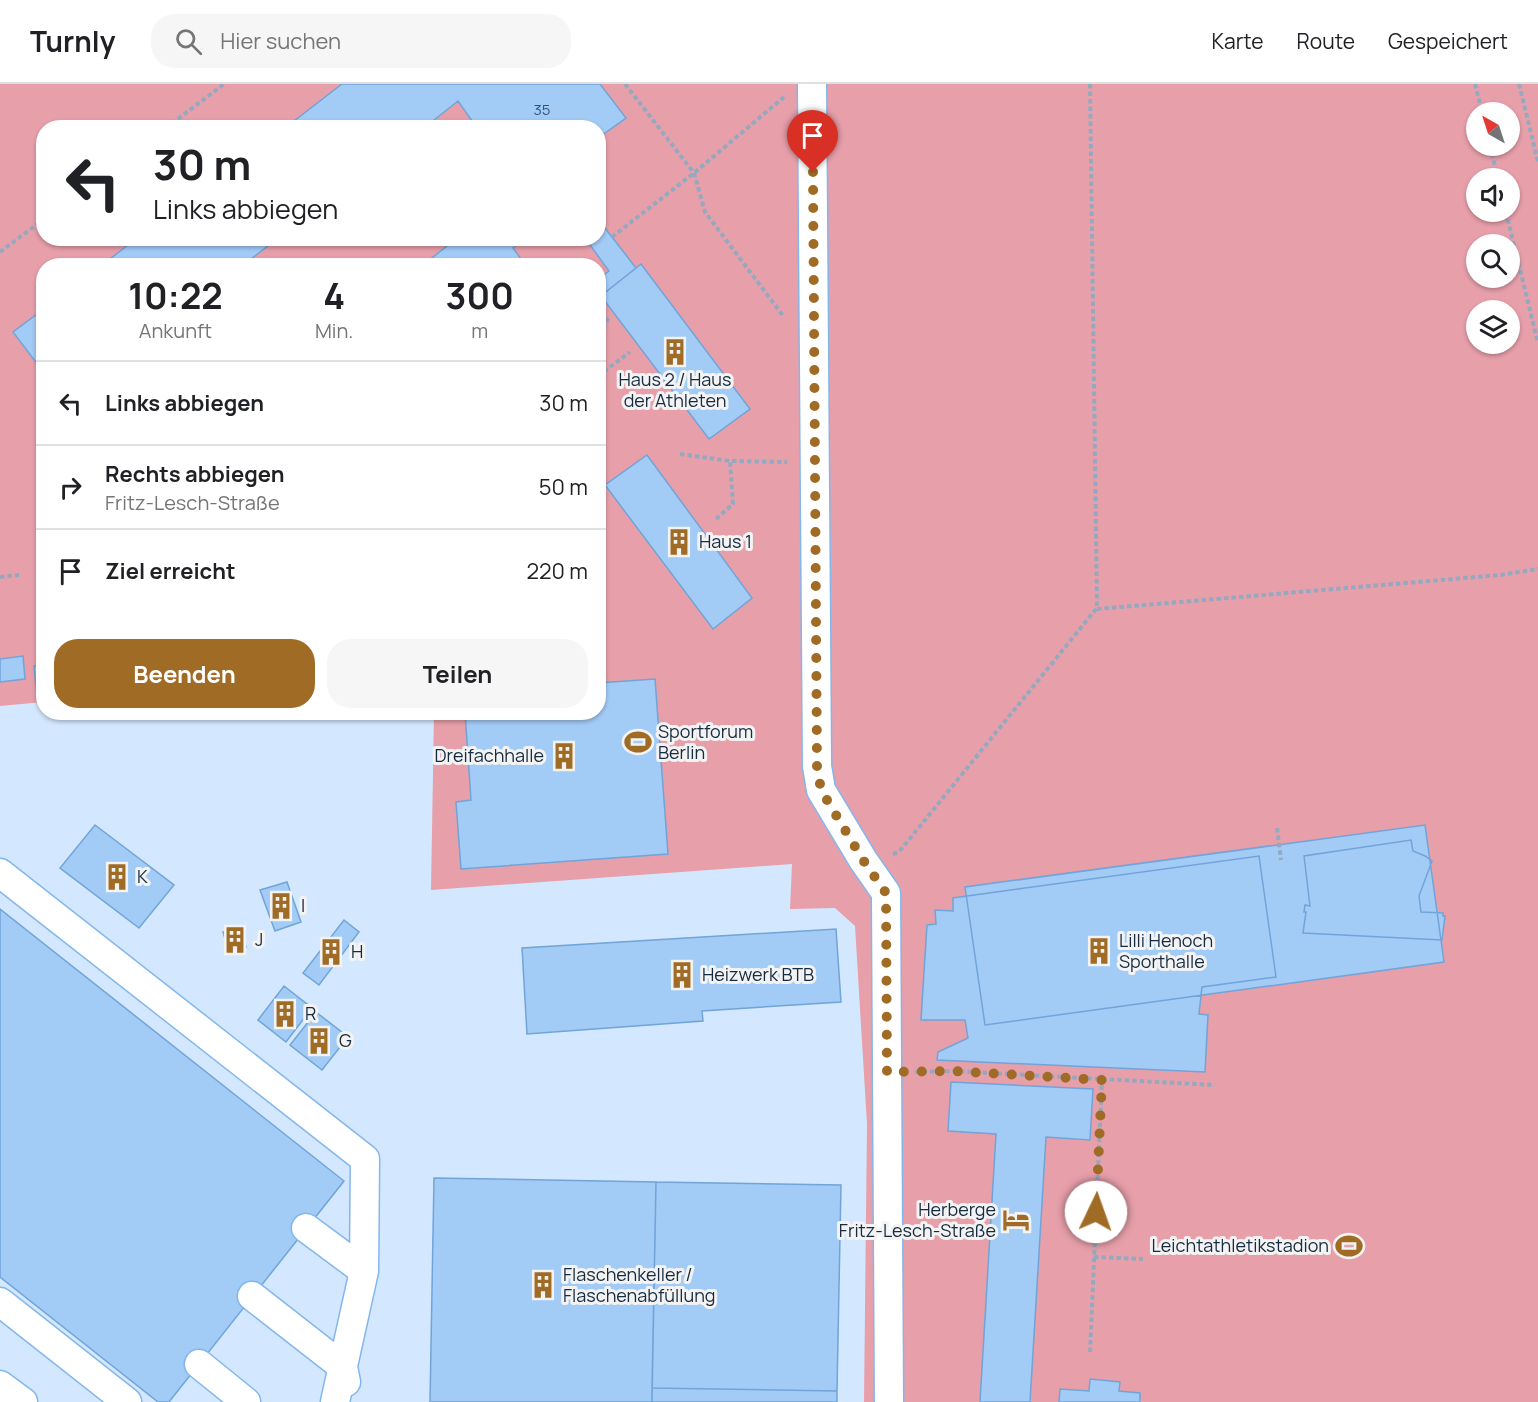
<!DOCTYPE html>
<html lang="de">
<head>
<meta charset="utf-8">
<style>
  body { margin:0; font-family:Manrope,sans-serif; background:#f6f6f6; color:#202124; height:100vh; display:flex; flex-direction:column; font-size:22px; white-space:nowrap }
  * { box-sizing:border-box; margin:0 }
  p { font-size:20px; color:#757577 }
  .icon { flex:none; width:33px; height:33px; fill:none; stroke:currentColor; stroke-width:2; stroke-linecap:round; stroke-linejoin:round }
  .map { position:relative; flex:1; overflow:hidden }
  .details { position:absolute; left:36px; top:174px; width:570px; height:462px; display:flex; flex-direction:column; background:#fff; border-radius:24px; box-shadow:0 2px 4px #0004 }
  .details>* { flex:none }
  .top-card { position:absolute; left:36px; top:36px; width:570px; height:126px; border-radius:24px; box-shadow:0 2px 4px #0004; background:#fff; color:#202124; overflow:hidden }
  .needle { width:39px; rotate:321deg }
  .fabs { position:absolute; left:1466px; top:18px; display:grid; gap:12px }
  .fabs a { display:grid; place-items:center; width:54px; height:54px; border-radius:50%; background:#fff; box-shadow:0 2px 4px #0004; font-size:30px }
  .pin { position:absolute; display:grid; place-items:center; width:51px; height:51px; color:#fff; margin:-62px -26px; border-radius:50% 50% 50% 0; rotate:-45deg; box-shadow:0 0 6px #0007 }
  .pin .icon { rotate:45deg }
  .me { position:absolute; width:66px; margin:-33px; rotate:3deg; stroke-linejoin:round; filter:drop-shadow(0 0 4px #0008) }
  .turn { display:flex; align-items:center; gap:21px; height:126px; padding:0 18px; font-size:27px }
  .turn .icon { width:78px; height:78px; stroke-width:2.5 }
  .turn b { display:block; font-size:42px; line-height:51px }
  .eta { display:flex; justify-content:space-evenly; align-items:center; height:102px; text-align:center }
  .eta b { font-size:36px; font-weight:700; line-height:42px }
  .button { display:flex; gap:12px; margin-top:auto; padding:12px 18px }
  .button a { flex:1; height:69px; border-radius:24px; background:#a06b24; color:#fff; font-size:24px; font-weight:700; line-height:69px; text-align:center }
  .button a+a { background:#f6f6f6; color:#202124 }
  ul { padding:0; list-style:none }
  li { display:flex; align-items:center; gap:18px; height:84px; padding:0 18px; border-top:2px solid #e0e0e0 }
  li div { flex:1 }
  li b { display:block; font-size:22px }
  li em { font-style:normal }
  header { display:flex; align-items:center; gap:36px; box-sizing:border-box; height:84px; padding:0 30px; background:#fff; border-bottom:2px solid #e0e0e0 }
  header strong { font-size:28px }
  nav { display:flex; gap:33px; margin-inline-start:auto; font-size:21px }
  .search { width:420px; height:54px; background:#f6f6f6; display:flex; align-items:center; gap:15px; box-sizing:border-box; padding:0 21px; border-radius:24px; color:#757577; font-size:22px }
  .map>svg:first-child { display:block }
</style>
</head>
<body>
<header>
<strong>Turnly</strong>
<div class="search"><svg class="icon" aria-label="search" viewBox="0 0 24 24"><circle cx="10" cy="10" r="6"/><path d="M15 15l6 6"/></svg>Hier suchen</div>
<nav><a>Karte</a><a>Route</a><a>Gespeichert</a></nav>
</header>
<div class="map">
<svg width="1538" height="1318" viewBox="0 0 1538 1318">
  <rect width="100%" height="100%" fill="#d3e8ff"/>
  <path fill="#e79faa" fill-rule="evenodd" d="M 0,0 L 1538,0 L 1538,1318 L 864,1318 L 867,1040 L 855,842 L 835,824 L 790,825 L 792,780 L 431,806 L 434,629 L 598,628 L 598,182 L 44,182 L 43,618 L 0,622 ZM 1476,28 L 1509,28 L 1509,62 L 1476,62 ZM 44,44 L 598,44 L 598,154 L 44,154 ZM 1476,94 L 1509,94 L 1509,128 L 1476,128 ZM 1476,160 L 1509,160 L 1509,194 L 1476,194 ZM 1476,226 L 1509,226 L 1509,260 L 1476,260 Z"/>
  <path fill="#a2cbf6" stroke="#71a4d8" stroke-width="1.5" d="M 342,0 L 600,0 L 626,34 L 598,54 L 598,44 L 477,44 L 458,17 L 424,44 L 285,44 Z
    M 598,135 L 636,184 L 598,214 L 598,195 L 609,187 L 585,154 L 598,154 Z
    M 137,154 L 278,154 L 242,182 L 101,182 Z
    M 457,154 L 526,154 L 513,164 L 526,182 L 422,182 Z
    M 641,180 L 750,325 L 709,355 L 601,212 Z
    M 44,225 L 44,289 L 13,248 Z
    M 647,371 L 752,514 L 713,545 L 605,401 Z
    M 23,572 L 25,595 L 0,598 L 0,575 Z
    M 44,581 L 44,610 L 37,611 L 34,582 Z
    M 655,595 L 668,770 L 461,785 L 456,718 L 471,716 L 465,628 L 598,628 L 598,599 Z
    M 95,741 L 174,801 L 139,844 L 60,784 Z
    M 1425,741 L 1444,878 L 985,941 L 965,803 Z
    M 1411,756 L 1413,767 L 1425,772 L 1432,777 L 1419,812 L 1421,828 L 1443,829 L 1443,832 L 1445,832 L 1442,856 L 1303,849 L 1306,828 L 1304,828 L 1305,821 L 1310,822 L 1304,772 Z
    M 1259,772 L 1276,893 L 1202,903 L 1199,930 L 1208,931 L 1205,988 L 937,976 L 938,968 L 968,954 L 965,936 L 921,936 L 927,841 L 936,840 L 935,826 L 953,827 L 953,814 Z
    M 287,798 L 301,838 L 275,847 L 260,806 Z
    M 0,825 L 344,1097 L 169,1318 L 158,1318 L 0,1193 Z
    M 344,836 L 359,848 L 319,901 L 303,889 Z
    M 240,843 L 246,863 L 229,868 L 223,848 Z
    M 836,845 L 841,918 L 702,927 L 703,937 L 527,950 L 522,864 Z
    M 284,902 L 312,924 L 286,958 L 258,936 Z
    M 316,928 L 348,953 L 322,986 L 290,961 Z
    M 951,998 L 1093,1005 L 1090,1056 L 1046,1053 L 1030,1318 L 980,1318 L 996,1050 L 948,1047 Z
    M 434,1094 L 656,1098 L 652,1318 L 430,1318 Z
    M 656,1098 L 841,1101 L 837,1307 L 652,1304 Z
    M 1090,1295 L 1120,1298 L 1119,1307 L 1140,1309 L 1140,1318 L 1059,1318 L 1060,1305 L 1089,1307 Z
    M 652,1304 L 837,1307 L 837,1318 L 652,1318 Z"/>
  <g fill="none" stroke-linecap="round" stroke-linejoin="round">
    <defs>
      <path id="minor" d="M 812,0 L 817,682 L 821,706 L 863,776 L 886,809 L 889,1318
        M 0,789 L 365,1075 L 364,1187 L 335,1318
        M 306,1144 L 364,1187
        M 252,1212 L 343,1283 L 346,1298
        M 0,1218 L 127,1318
        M 199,1280 L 246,1318
        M 0,1301 L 23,1318"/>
    </defs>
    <use href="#minor" stroke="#83b7ec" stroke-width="31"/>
    <path stroke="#94a9bf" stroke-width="4" stroke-dasharray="4.5 3" stroke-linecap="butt" d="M 625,0 L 694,89 L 705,128 L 784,233
      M 1090,0 L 1097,525 L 1500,491 L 1538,485
      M 1475,0 L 1482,28
      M 1519,0 L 1538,78
      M 166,44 L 224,0
      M 1490,62 L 1498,94
      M 1506,128 L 1538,259
      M 612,153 L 694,89 L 784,13
      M 0,168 L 44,135
      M 598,259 L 608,234
      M 598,292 L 630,268
      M 680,370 L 730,377 L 787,378
      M 716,435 L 733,420 L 730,377
      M 0,493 L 19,491
      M 1277,744 L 1281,776
      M 893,770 L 899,768 L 1096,525
      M 915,988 L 952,987 L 1215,1001
      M 1094,1173 L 1143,1175
      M 1090,1268 L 1102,996"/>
    <use href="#minor" stroke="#fff" stroke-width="28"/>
  </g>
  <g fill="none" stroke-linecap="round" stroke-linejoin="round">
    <path stroke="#a06b24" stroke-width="10" stroke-dasharray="0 18" d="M 813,88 L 817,682 L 821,706 L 863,776 L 886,809 L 887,988 L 952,987 L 1102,996 L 1096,1128"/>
  </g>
  <defs>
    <symbol id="building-bare" viewBox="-9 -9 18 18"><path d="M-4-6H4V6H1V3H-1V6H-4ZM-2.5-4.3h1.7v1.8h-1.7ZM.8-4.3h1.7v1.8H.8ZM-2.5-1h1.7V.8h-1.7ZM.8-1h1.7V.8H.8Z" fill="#a06b24" stroke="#f3f3f3" stroke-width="2.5" paint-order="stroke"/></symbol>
    <symbol id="stadium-bare" viewBox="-9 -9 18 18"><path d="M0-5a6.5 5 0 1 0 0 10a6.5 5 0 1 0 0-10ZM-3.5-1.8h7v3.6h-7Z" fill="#a06b24" stroke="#f3f3f3" stroke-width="2.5" paint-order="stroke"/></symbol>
    <symbol id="hotel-bare" viewBox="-9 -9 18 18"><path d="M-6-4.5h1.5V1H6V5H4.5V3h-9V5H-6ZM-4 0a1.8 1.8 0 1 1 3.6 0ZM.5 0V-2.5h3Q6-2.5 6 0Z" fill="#a06b24" stroke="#f3f3f3" stroke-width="2.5" paint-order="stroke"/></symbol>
  </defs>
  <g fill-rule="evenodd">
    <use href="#building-bare" x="656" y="249" width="38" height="38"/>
    <use href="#building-bare" x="660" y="439" width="38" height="38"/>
    <use href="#stadium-bare" x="619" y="639" width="38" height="38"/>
    <use href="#building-bare" x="545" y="653" width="38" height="38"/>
    <use href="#building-bare" x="98" y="774" width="38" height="38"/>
    <use href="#building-bare" x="262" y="803" width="38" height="38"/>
    <use href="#building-bare" x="216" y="837" width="38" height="38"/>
    <use href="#building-bare" x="1080" y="848" width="38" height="38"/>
    <use href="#building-bare" x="312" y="849" width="38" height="38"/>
    <use href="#building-bare" x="663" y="872" width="38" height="38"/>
    <use href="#building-bare" x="266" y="911" width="38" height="38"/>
    <use href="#building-bare" x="300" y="938" width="38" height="38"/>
    <use href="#hotel-bare" x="997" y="1117" width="38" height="38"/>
    <use href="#stadium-bare" x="1330" y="1143" width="38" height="38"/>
    <use href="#building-bare" x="524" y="1182" width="38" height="38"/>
  </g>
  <g text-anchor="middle" stroke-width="6" stroke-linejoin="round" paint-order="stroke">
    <g font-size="15" fill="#39536e">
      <text x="542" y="31">35</text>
    </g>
    <g font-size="18" fill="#162b40" stroke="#f3f3f3" text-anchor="start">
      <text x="675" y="302" text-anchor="middle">Haus 2 / Haus<tspan x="675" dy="21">der Athleten</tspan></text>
      <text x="699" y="464">Haus 1</text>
      <text x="658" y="654">Sportforum<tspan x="658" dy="21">Berlin</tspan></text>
      <text x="544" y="678" text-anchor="end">Dreifachhalle</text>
      <text x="137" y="799">K</text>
      <text x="301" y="828">I</text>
      <text x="255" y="862">J</text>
      <text x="1119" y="863">Lilli Henoch<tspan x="1119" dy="21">Sporthalle</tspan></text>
      <text x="351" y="874">H</text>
      <text x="702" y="897">Heizwerk BTB</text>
      <text x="305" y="936">R</text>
      <text x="339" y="963">G</text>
      <text x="996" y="1132" text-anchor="end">Herberge<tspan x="996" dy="21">Fritz-Lesch-Straße</tspan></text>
      <text x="1329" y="1168" text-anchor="end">Leichtathletikstadion</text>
      <text x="563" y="1197">Flaschenkeller /<tspan x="563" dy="21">Flaschenabfüllung</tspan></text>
    </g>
  </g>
</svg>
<div class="fabs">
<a><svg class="needle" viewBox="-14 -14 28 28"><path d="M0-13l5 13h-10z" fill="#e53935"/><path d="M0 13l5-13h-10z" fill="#757577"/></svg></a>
<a><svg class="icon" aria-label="sound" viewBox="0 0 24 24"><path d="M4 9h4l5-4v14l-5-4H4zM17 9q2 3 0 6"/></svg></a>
<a><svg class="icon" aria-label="search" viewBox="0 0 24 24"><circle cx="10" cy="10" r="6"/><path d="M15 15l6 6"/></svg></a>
<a><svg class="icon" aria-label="layers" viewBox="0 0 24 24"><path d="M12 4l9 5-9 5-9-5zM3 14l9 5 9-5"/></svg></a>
</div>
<div class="pin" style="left:813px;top:88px;background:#d93025"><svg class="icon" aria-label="arrive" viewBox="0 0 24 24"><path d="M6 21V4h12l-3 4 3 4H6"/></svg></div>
<svg class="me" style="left:1096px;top:1128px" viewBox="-20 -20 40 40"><circle r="19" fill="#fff"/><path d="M0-13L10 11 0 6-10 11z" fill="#a06b24"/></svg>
<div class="top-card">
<div class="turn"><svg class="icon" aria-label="left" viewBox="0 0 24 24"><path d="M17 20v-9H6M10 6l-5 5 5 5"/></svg><div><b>30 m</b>Links abbiegen</div></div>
</div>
<section class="details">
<div class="eta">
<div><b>10:22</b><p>Ankunft</p></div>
<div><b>4</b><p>Min.</p></div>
<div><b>300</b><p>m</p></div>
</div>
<ul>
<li><svg class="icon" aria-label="left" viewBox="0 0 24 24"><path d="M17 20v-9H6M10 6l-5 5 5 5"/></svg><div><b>Links abbiegen</b></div><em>30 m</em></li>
<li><svg class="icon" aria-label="right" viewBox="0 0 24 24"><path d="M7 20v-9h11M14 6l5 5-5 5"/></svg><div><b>Rechts abbiegen</b><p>Fritz-Lesch-Straße</p></div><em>50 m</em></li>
<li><svg class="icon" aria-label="arrive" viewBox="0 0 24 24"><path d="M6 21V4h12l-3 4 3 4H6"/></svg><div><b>Ziel erreicht</b></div><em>220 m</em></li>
</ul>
<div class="button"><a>Beenden</a><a>Teilen</a></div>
</section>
</div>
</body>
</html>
